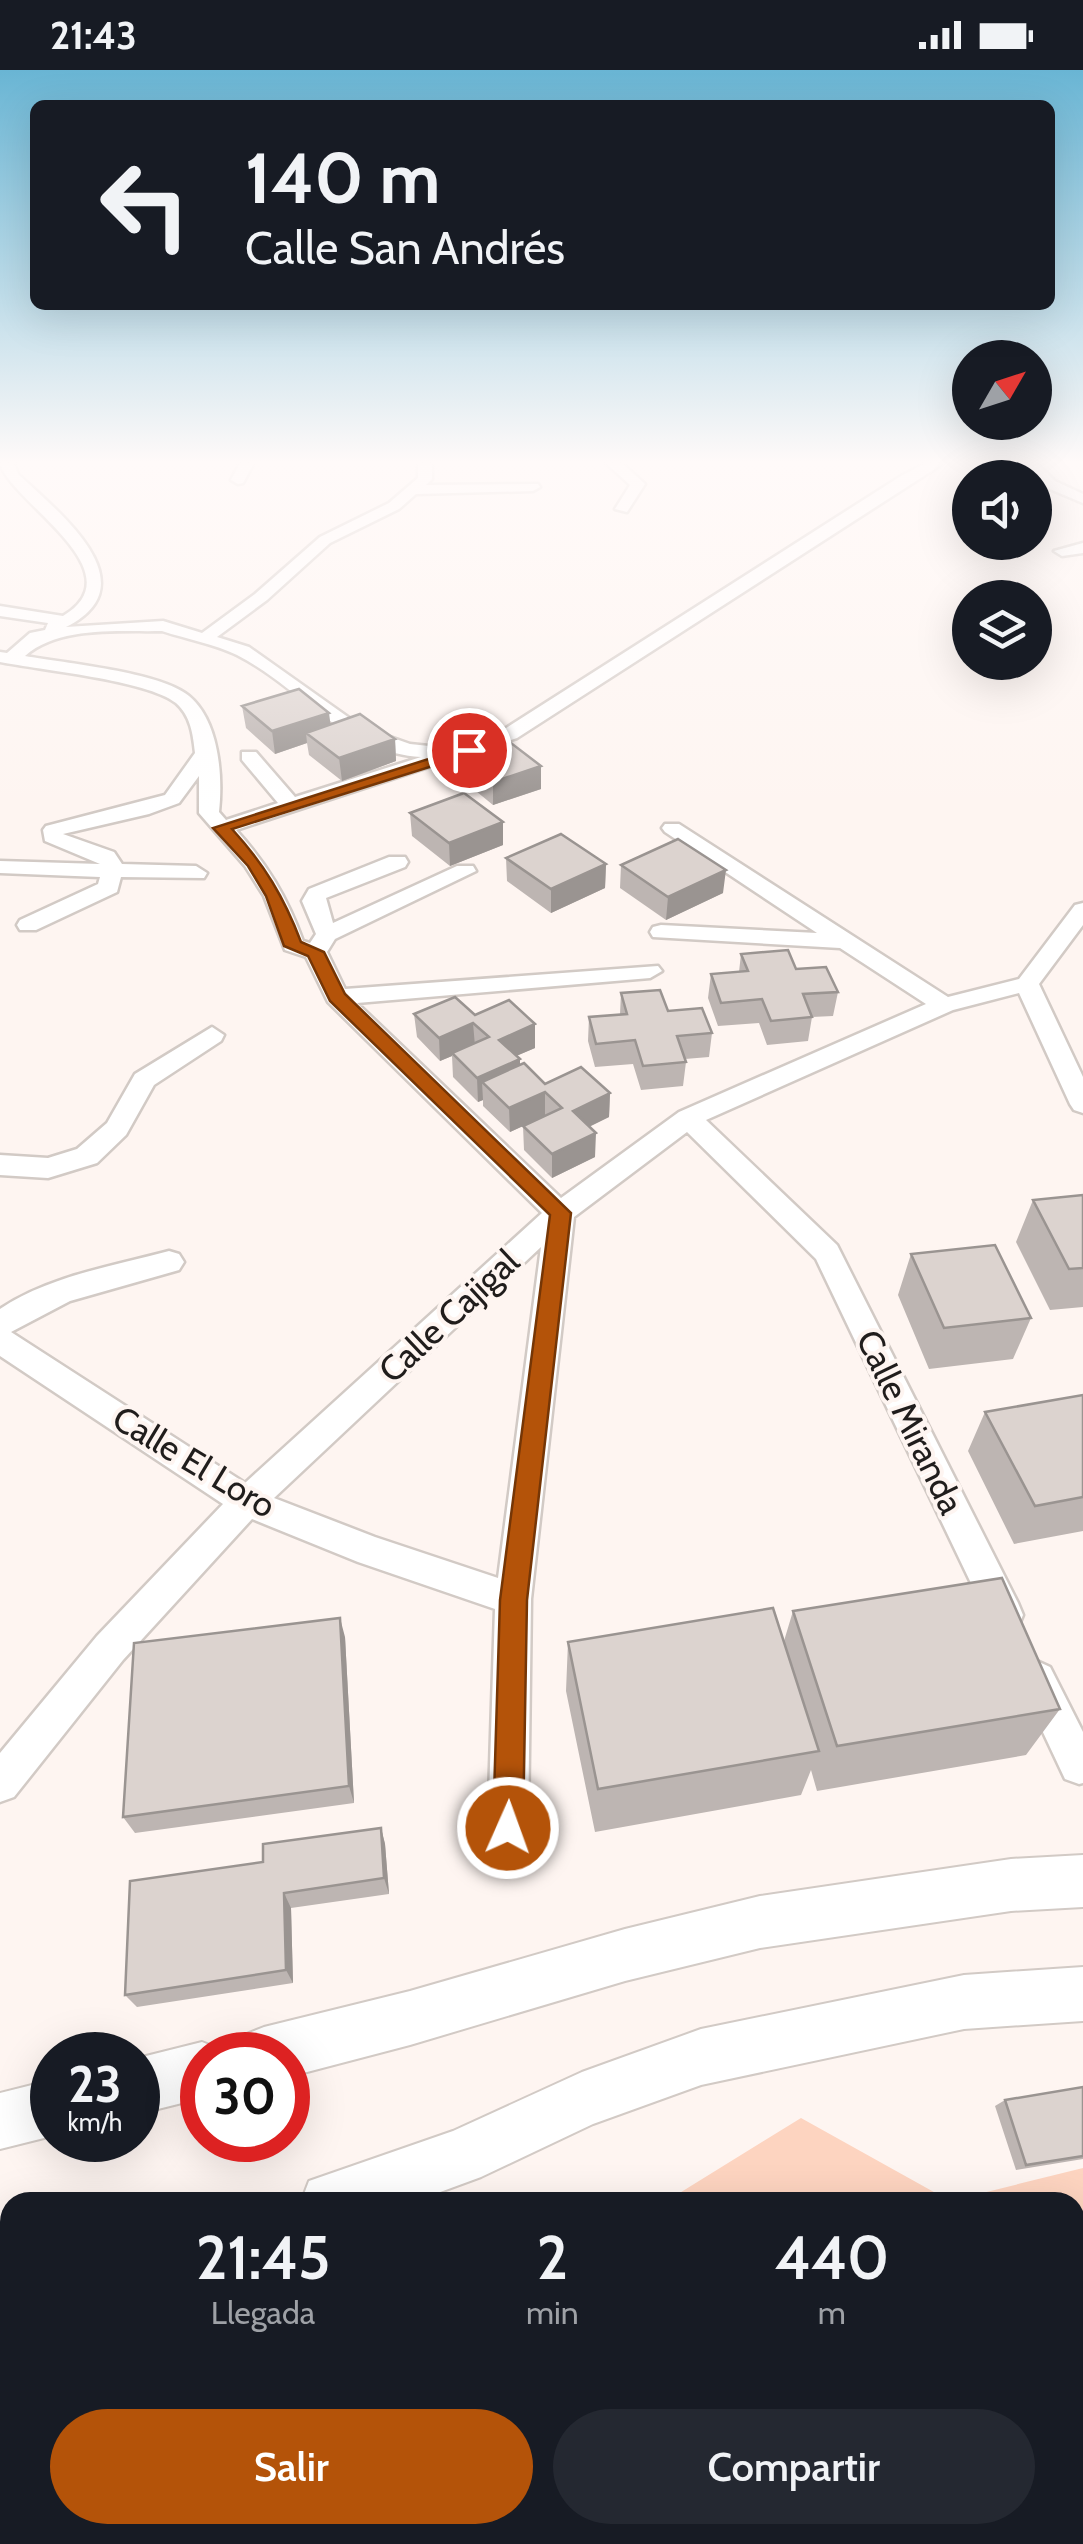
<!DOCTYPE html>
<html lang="es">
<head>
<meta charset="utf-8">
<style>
  body { margin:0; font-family:Cabin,sans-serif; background:#242831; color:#f1f3f6; height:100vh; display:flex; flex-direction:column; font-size:38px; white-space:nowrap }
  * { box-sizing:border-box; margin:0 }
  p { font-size:32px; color:#9ea1a6 }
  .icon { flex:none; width:55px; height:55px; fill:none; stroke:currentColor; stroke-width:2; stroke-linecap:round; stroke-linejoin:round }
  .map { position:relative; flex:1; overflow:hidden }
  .details { position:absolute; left:0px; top:2122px; width:1085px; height:352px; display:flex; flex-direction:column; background:#171b24; border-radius:30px 30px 0 0; box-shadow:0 10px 40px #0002 }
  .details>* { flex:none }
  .guide { position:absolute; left:30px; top:30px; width:1025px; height:210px; border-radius:15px; box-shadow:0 10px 40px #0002; background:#171b24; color:#f1f3f6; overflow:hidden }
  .needle { width:65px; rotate:51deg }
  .fabs { position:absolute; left:952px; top:270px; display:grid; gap:20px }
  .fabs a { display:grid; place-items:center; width:100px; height:100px; border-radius:50%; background:#171b24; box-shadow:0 10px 40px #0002; font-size:50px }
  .speed { position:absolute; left:30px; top:1962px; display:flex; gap:20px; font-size:50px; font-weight:700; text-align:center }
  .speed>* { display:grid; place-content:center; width:130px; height:130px; border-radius:50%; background:#171b24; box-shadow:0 10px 40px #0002; line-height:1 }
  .speed small { font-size:25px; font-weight:400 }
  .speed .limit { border:15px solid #d22; background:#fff; color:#111 }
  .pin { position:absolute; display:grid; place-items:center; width:85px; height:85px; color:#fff; margin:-42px; border:5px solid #fff; border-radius:50%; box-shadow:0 2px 10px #0007 }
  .me { position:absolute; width:110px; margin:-55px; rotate:2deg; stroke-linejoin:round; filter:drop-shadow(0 0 8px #0008) }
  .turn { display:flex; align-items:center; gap:35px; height:210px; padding:0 50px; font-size:45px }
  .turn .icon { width:130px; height:130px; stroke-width:2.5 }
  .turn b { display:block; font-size:70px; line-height:85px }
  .eta { display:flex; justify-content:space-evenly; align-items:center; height:170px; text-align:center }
  .eta b { font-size:60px; font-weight:600; line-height:70px }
  .action { display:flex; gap:20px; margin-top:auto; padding:20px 50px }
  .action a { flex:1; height:115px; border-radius:60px; background:#b45309; color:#fff; font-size:40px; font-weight:600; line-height:115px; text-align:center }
  .action a+a { background:#242831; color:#f1f3f6 }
  .status { display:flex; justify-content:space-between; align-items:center; height:70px; padding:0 50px; background:#171b24; direction:ltr }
  .status svg { height:28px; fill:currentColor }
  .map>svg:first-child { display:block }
</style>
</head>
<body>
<div class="status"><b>21:43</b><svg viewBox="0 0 49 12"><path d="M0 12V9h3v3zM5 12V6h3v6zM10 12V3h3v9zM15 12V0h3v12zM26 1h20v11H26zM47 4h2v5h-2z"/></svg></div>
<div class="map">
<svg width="1083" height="2474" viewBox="0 0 1083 2474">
  <rect width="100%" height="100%" fill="#fef5f1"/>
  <path fill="#fdd4c0" d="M 801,2048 L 950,2131 L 1083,2098 L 1083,2474 L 541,2474 L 540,2465 L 1075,2465 L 1075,2132 L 665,2132 Z"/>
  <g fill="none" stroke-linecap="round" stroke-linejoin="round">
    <defs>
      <path id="minor" d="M 0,393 L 14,393 L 18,404 C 57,441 152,514 66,557 L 163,551 L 202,563 L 255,524 L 320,467 L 389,433 L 418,408 L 418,393 L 432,393 L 432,409 L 426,415 L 538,414 L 540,417 L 533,421 L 416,424 L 399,439 L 330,473 L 267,530 L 217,567 L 249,577 L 362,657 L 410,674 L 448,678 L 503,660 L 901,406 L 926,393 L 944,393 L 517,668 L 236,760 C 267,794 287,827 303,871 L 310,873 L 316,864 L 302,831 L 309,819 L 389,787 L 405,787 L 408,792 L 405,797 L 326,828 L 333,853 L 457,796 L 473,796 L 476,801 L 335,869 L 327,882 L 345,919 L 658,896 L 662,901 L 650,908 L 357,933 L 561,1128 L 679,1042 L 926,934 L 840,878 L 653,867 L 650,862 L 653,857 L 661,855 L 817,863 L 665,762 L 662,758 L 665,754 L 679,754 L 948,927 L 1019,909 L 1075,835 L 1083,833 L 1083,855 L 1039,914 L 1083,1007 L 1083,1043 L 1074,1040 L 1070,1034 L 1019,923 L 953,940 L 706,1050 L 837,1175 L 1018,1533 L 1023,1545 L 1018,1557 L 1005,1561 L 992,1557 L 816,1189 L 687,1062 L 574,1147 L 531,1529 L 528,1758 L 522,1772 L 508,1778 L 494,1772 L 488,1758 L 495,1539 L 358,1492 L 252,1449 L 123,1590 L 14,1727 L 0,1732 L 0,1683 L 97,1566 L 223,1434 L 0,1286 L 0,1239 C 49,1206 113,1196 169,1181 L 179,1184 L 184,1192 L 179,1200 L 70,1231 L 11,1262 L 245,1413 L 542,1143 L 328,932 L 306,887 L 285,880 L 264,826 L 245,796 L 199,743 L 199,706 L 179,733 L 149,744 L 63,764 L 114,782 L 122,794 L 196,796 L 207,803 L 204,808 L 121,807 L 117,822 L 36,860 L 20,860 L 17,855 L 20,850 L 98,814 L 100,807 L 0,803 L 0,791 L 100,794 L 45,771 L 43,760 L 46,756 L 165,725 L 195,683 C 193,665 191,646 176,633 C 147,610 40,600 0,592 L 0,582 L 7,583 L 30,563 L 45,560 L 48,553 L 0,546 L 0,536 L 63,546 C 139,501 9,431 0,393 ZM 162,561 C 186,569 215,574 237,585 C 300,617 344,682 421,687 L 295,727 L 256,682 L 242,682 L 242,690 L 278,733 L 226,750 L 219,742 C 223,706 219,651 189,626 C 161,602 64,593 25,586 C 59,556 118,562 162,561 ZM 541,1177 L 498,1508 L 375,1467 L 274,1428 Z
        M 240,393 L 254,393 L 243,413 L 238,414 L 231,410 Z
        M 606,393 L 622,393 L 645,414 L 627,442 L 615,439 L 630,415 Z
        M 1021,393 L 1036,393 L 1055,411 L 1083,424 L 1083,433 L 1045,417 Z
        M 1083,473 L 1083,483 L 1062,486 L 1054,481 Z
        M 212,957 L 224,965 L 221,971 L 154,1015 L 126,1065 L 97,1093 L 48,1108 L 0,1105 L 0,1085 L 48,1088 L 77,1079 L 107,1053 L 135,1004 Z
        M 1037,1591 L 1050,1597 L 1083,1662 L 1083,1713 L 1079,1714 L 1065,1709 L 1018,1609 L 1024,1597 Z"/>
      <path id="major" d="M 1083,1785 L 1083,1837 L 1011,1841 L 760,1878 L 625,1911 L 410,1975 L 288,2007 L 288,1985 L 236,1985 L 244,1965 L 264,1957 L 410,1921 L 625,1859 L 760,1826 L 1011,1789 Z
        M 1083,1897 L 1083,1951 L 964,1959 L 701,2015 L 593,2054 L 481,2107 L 413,2132 L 301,2132 L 309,2111 L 453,2061 L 582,2002 L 701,1959 L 964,1905 Z
        M 202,1972 L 222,1980 L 224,1985 L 202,1985 L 202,2028 L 138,2044 L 138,1988 Z
        M 52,2010 L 52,2066 L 0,2079 L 0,2023 Z
        M 10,2177 L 10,2237 L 0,2238 L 0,2178 Z"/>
    </defs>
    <use href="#minor" stroke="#d2cac5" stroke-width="5"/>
    <use href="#major" stroke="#d2cac5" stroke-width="4"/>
    <use href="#minor" fill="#fff" fill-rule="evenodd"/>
    <use href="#major" fill="#fff" fill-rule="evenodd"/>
  </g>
  <path fill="#bdb5b2" d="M 242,636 L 395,669 L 396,691 L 342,711 L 309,685 L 307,673 L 275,684 L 246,658 Z
    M 459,686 L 541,719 L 493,735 L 460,708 Z
    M 410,743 L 503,752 L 503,775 L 450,796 L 412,766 Z
    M 506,788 L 606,794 L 605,818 L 551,843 L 507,811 Z
    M 621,795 L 723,823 L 666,850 L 620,818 Z
    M 741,884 L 796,899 L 838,922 L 833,946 L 812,947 L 808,971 L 767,975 L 759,953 L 718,956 L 708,928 L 711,904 L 739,902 Z
    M 621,923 L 668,941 L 712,963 L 709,987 L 685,989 L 686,992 L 683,1016 L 641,1020 L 633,994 L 595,997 L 588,971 L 589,947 L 620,944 Z
    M 414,944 L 475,945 L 535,978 L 516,986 L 520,989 L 520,995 L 545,1014 L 610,1023 L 609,1047 L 589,1057 L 595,1087 L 552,1108 L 524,1080 L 523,1056 L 545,1046 L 510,1062 L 483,1036 L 483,1030 L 478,1032 L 453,1007 L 452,986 L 440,991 L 417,967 Z
    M 1083,1125 L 1083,1237 L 1050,1240 L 1016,1172 L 1033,1130 Z
    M 911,1184 L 1031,1248 L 1013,1289 L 929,1299 L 898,1225 Z
    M 1083,1325 L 1083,1461 L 1014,1474 L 968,1381 L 985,1342 Z
    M 793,1541 L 1060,1639 L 1026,1685 L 817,1721 L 811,1700 L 801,1725 L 595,1762 L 566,1621 L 568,1572 L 784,1571 Z
    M 345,1567 L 354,1733 L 135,1763 L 123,1747 Z
    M 381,1758 L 385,1774 L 389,1824 L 291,1838 L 293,1913 L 137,1937 L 125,1925 L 263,1792 Z
    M 1083,2017 L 1083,2089 L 1016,2100 L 995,2036 L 1005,2030 Z"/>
  <path fill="#9a9491" d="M 329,643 L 332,665 L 306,663 L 307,673 L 275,684 L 272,661 Z
    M 395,669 L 396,691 L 342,711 L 339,688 Z
    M 541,696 L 541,719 L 493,735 L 493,712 Z
    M 503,752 L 503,775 L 450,796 L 449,773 Z
    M 606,794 L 605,818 L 551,843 L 551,819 Z
    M 726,800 L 723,823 L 666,850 L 668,827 Z
    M 473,953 L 475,976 L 452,983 L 452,986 L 440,991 L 439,968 Z
    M 535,954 L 535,978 L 500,993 L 499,970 Z
    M 520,989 L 520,1013 L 482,1012 L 483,1030 L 478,1032 L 477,1008 Z
    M 545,1022 L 545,1046 L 510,1062 L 509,1038 Z
    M 610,1023 L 609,1047 L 572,1065 L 573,1041 Z
    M 596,1063 L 595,1087 L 552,1108 L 552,1084 Z
    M 340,1548 L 345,1567 L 354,1733 L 349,1716 Z
    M 381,1758 L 385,1774 L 389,1824 L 384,1808 Z
    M 284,1823 L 291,1838 L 293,1913 L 286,1900 Z"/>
  <path fill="#dcd3cf" stroke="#9a9491" stroke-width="2.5" d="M 299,619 L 329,643 L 272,661 L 242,636 Z
    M 360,644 L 395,669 L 339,688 L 306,663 Z
    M 507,670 L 541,696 L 493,712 L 459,686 Z
    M 464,723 L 503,752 L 449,773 L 410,743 Z
    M 561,764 L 606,794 L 551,819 L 506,788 Z
    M 678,769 L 726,800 L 668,827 L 621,795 Z
    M 788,880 L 796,899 L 826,897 L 838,922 L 803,924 L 812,947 L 771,951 L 762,929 L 721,933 L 711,904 L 748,901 L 741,884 Z
    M 660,920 L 668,941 L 702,938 L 712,963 L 677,966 L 686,992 L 643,996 L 635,970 L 596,974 L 589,947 L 627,944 L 621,923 Z
    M 455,927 L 475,945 L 509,930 L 535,954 L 499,970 L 520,989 L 477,1008 L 452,983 L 489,967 L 473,953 L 439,968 L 414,944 Z
    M 524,993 L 545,1014 L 581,997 L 610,1023 L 573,1041 L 596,1063 L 552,1084 L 523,1056 L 562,1038 L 545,1022 L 509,1038 L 482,1012 Z
    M 1083,1125 L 1083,1198 L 1069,1199 L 1033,1130 Z
    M 995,1175 L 1031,1248 L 944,1258 L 911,1184 Z
    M 1083,1325 L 1083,1427 L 1035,1436 L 985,1342 Z
    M 1002,1508 L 1060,1639 L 837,1676 L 793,1541 Z
    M 773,1538 L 819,1681 L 598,1719 L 568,1572 Z
    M 340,1548 L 349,1716 L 123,1747 L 134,1573 Z
    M 381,1758 L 384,1808 L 284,1823 L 286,1900 L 125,1925 L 130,1811 L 263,1792 L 263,1774 Z
    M 1083,2017 L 1083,2086 L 1026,2095 L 1005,2030 Z
    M 10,2398 L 10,2465 L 494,2465 L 495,2474 L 0,2474 L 0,2400 Z"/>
  <linearGradient id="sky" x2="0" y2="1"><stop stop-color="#69b5d4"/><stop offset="0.53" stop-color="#fffaf9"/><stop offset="1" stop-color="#fffaf9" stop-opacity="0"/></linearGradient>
  <rect width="1083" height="740" fill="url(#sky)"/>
  <path fill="#b45309" stroke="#753606" stroke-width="2.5" d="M 469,676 L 476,680 L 474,683 L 232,759 C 264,794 284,827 301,872 L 324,882 L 345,924 L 571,1143 L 527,1530 L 523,1758 L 518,1769 L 508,1773 L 497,1769 L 493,1758 L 500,1530 L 550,1145 L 330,931 L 308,886 L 284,876 L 266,826 L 248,796 L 213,758 Z"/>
  <g text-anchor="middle" stroke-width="8" stroke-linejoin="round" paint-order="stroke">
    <g font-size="35" fill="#201d1c" stroke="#fef5f1">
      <text transform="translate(449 1246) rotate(-43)" y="12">Calle Cajigal</text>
      <text transform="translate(910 1352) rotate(64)" y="12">Calle Miranda</text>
      <text transform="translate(194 1392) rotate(31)" y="12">Calle El Loro</text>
    </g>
  </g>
</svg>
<div class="fabs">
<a><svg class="needle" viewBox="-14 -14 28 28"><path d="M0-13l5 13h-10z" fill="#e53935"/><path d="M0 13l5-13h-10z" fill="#9ea1a6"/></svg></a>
<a><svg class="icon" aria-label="sound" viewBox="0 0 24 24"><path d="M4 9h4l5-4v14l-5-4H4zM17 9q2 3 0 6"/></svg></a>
<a><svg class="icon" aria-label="layers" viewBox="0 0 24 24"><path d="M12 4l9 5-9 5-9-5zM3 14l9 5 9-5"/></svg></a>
</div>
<div class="speed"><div>23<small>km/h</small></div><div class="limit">30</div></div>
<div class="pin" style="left:469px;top:680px;background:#d93025"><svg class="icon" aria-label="arrive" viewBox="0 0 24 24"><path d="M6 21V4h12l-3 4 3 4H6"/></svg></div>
<svg class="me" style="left:508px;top:1758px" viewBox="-20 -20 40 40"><circle r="17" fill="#b45309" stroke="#fff" stroke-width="3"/><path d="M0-11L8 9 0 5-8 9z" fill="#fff"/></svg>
<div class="guide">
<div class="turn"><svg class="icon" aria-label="left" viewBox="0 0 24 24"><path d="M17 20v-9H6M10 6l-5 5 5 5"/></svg><div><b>140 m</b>Calle San Andrés</div></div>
</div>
<section class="details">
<div class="eta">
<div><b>21:45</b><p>Llegada</p></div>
<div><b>2</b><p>min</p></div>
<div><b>440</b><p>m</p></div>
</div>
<div class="action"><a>Salir</a><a>Compartir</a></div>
</section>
</div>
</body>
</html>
